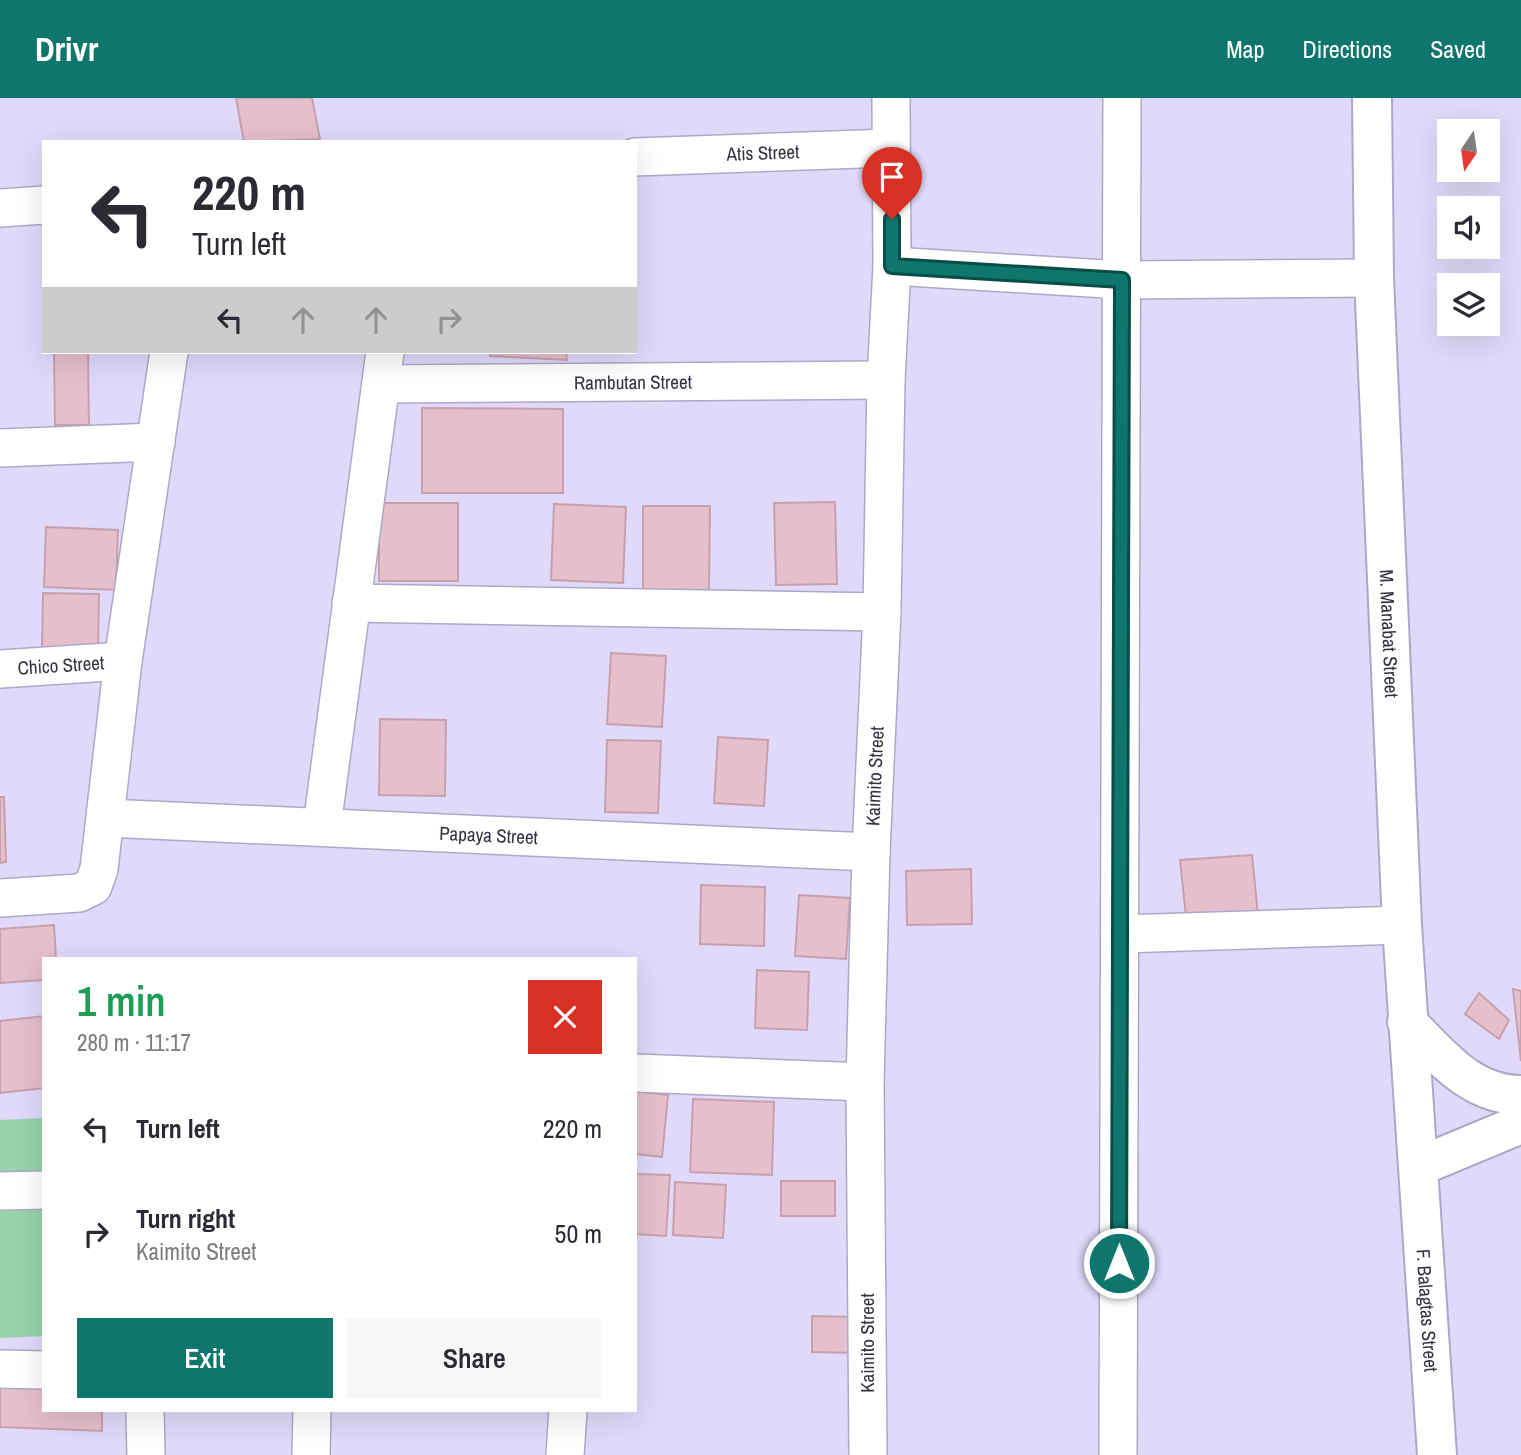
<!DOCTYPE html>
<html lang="en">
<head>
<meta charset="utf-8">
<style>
  body { margin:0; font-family:"Archivo Narrow",sans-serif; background:#f7f7f7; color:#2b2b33; height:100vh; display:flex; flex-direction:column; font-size:26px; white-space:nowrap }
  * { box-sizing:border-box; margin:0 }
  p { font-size:23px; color:#7c7c81 }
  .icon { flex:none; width:38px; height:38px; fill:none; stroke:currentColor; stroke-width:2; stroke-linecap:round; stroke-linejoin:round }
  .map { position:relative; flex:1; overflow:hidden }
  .drawer { position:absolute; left:42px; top:859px; width:595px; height:455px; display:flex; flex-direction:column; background:#fff; border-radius:0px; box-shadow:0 7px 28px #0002 }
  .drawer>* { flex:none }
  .guide { position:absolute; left:42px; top:42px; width:595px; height:214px; border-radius:0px; box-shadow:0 7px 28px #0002; background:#fff; color:#2b2b33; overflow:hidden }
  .needle { width:46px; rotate:193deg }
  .fabs { position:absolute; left:1437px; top:21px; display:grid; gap:14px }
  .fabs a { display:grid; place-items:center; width:63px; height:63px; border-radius:0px; background:#fff; box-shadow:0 7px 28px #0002; font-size:35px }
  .pin { position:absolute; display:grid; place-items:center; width:60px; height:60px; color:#fff; margin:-72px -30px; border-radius:50% 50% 50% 0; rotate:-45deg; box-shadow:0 0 7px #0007 }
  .pin .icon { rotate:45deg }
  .me { position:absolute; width:77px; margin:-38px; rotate:0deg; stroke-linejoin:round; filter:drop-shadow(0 0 5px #0008) }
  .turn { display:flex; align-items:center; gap:24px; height:147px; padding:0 35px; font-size:32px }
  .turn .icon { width:91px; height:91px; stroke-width:2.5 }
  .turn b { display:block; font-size:49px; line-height:60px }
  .lanes { display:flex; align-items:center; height:66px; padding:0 35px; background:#0003; justify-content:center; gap:35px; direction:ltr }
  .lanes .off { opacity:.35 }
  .round { display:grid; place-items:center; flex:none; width:74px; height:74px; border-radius:0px; background:#f7f7f7 }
  .headline { display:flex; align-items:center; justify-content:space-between; height:119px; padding:0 35px }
  h1 { font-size:42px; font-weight:600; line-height:52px; color:#1e9e55 }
  .primary-button { display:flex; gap:14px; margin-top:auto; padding:14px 35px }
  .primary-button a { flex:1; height:80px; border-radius:0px; background:#0f766e; color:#fff; font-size:28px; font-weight:600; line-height:80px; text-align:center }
  .primary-button a+a { background:#f7f7f7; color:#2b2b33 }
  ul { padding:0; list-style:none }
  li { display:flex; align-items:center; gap:21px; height:105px; padding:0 35px }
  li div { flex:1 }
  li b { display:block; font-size:26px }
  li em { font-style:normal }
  header { display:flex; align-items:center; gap:42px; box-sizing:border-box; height:98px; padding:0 35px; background:#0f766e; color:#fff }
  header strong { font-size:33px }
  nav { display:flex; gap:38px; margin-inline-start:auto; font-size:24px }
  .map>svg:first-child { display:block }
</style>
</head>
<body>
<header>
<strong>Drivr</strong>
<nav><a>Map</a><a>Directions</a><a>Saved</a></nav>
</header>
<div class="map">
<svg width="1521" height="1357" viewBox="0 0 1521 1357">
  <rect width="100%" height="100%" fill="#e0d9fa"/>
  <path fill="#97d3a8" d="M 44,1020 L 44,1238 L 0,1240 L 0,1022 Z"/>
  <path fill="#e5bfcb" stroke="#c6a1ad" stroke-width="2" d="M 236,0 L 312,0 L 320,41 L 244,44 Z
    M 54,254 L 88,254 L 89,327 L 55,327 Z
    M 490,254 L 566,254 L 567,262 L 490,258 Z
    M 422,310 L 563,311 L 563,395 L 422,395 Z
    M 835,404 L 837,486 L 776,487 L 774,405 Z
    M 379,405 L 458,405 L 458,483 L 379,483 Z
    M 554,406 L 626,409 L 623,485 L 551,482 Z
    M 643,408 L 710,408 L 709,493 L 643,492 Z
    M 46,429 L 118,432 L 116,492 L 44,489 Z
    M 43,495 L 99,496 L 98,551 L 42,550 Z
    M 611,555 L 666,558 L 662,629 L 607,626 Z
    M 380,621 L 446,622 L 445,698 L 379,697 Z
    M 718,639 L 768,642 L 764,708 L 714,705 Z
    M 607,642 L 661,643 L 658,715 L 605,714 Z
    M 0,699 L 4,699 L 6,764 L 0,765 Z
    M 1252,757 L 1258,817 L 1186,819 L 1180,762 Z
    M 971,771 L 972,826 L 907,827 L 906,773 Z
    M 701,787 L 765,789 L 764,848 L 700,846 Z
    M 799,797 L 850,800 L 846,861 L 795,858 Z
    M 54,827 L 56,861 L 44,861 L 44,882 L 0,885 L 0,831 Z
    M 757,872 L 809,874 L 807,932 L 755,930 Z
    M 1513,891 L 1521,893 L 1521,963 Z
    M 1479,895 L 1509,922 L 1499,941 L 1465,916 Z
    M 44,918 L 44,990 L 0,995 L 0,923 Z
    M 635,993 L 668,997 L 662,1059 L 635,1056 Z
    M 693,1001 L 774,1004 L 772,1077 L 690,1074 Z
    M 635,1076 L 670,1077 L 666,1138 L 635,1136 Z
    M 781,1083 L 835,1083 L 835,1118 L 781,1118 Z
    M 675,1084 L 726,1087 L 723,1140 L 673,1137 Z
    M 812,1218 L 856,1219 L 856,1255 L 812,1254 Z
    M 0,1282 L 44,1284 L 44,1312 L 102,1312 L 102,1333 L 0,1329 Z"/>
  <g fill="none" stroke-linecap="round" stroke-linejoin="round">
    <defs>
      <g id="minor">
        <path id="s1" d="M 635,59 L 890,50"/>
        <path d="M 0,110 L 44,107"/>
        <path d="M 892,168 L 1122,182 L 1374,180"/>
        <path id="s2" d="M 381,286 L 886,282"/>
        <path d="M 0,350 L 156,344"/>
        <path d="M 351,505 L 882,514"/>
        <path id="s3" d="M 0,571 L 123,563"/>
        <path id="s4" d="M 106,720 L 871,754"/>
        <path d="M 322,728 L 385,254"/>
        <path d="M 0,800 L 79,795 L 93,788 L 99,771 L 123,563 L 169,254"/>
        <path d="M 1121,836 L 1402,827"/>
        <path d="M 635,975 L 865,984"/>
        <path d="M 0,1093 L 44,1092"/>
        <path d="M 0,1271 L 44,1272"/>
        <path d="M 145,1312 L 146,1357"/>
        <path d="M 311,1357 L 312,1312"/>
        <path d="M 565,1357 L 568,1312"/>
        <path id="s5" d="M 868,1357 L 865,984 L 871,754 L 882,514 L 886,282 L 892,168 L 891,0"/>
        <path d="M 1118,1357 L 1122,0"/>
      </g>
      <g id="major">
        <path id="s6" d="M 1372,0 L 1374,180 L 1402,827 L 1437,1357"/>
        <path d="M 1407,924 C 1440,957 1470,997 1521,997"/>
        <path d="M 1420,1068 L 1521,1026"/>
      </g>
    </defs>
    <use href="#minor" stroke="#aea8c8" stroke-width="40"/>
    <use href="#major" stroke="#aea8c8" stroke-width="42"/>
    <use href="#minor" stroke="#fff" stroke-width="37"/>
    <use href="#major" stroke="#fff" stroke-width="38"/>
  </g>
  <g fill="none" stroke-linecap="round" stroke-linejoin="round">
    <defs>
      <path id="route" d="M 892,121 L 892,168 L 1122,182 L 1119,1165"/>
    </defs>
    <use href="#route" stroke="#0a4d48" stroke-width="18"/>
    <use href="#route" stroke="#0f766e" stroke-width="12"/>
  </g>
  <g text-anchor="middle" stroke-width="5" stroke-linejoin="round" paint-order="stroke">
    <g font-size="19" fill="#353340" stroke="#fff">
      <text dy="7" stroke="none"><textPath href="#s1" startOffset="128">Atis Street</textPath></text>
      <text dy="7" stroke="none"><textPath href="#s2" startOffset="252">Rambutan Street</textPath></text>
      <text dy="7" stroke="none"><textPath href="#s6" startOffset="536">M. Manabat Street</textPath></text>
      <text dy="7" stroke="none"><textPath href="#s3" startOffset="61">Chico Street</textPath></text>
      <text dy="7" stroke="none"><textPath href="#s5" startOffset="679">Kaimito Street</textPath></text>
      <text dy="7" stroke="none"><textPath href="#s4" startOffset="383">Papaya Street</textPath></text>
      <text dy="7" stroke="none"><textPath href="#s6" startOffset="1214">F. Balagtas Street</textPath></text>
      <text transform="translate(867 1245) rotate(-90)" y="7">Kaimito Street</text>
    </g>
  </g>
</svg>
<div class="fabs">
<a><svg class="needle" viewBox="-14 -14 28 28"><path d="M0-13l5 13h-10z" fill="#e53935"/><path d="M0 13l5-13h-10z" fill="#7c7c81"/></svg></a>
<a><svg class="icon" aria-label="sound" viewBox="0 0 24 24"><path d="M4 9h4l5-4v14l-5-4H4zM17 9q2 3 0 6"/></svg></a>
<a><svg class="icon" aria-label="layers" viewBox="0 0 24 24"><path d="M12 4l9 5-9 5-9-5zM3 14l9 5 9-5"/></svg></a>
</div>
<div class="pin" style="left:892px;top:121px;background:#d93025"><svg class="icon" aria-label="arrive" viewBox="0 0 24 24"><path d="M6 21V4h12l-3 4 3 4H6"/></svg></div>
<svg class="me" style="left:1119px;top:1165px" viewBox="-20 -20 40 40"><circle r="17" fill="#0f766e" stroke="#fff" stroke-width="3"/><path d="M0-11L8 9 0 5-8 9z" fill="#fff"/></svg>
<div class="guide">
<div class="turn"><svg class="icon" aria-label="left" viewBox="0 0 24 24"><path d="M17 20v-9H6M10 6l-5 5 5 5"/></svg><div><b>220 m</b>Turn left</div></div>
<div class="lanes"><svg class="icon" aria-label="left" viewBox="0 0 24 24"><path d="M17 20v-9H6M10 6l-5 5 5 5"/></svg><svg class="icon off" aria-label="ahead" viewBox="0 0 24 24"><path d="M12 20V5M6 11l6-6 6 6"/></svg><svg class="icon off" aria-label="ahead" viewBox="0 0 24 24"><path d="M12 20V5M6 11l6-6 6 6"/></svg><svg class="icon off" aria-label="right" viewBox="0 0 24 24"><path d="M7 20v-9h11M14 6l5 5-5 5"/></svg></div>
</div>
<section class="drawer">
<div class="headline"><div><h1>1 min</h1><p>280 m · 11:17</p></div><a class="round" style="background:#d93025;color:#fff"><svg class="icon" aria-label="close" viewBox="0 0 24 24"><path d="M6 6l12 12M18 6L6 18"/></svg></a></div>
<ul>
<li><svg class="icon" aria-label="left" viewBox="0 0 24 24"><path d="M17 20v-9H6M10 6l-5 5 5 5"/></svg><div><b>Turn left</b></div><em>220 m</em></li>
<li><svg class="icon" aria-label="right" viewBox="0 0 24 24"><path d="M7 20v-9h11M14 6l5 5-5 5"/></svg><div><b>Turn right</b><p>Kaimito Street</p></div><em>50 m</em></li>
</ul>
<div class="primary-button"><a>Exit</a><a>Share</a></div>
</section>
</div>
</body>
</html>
